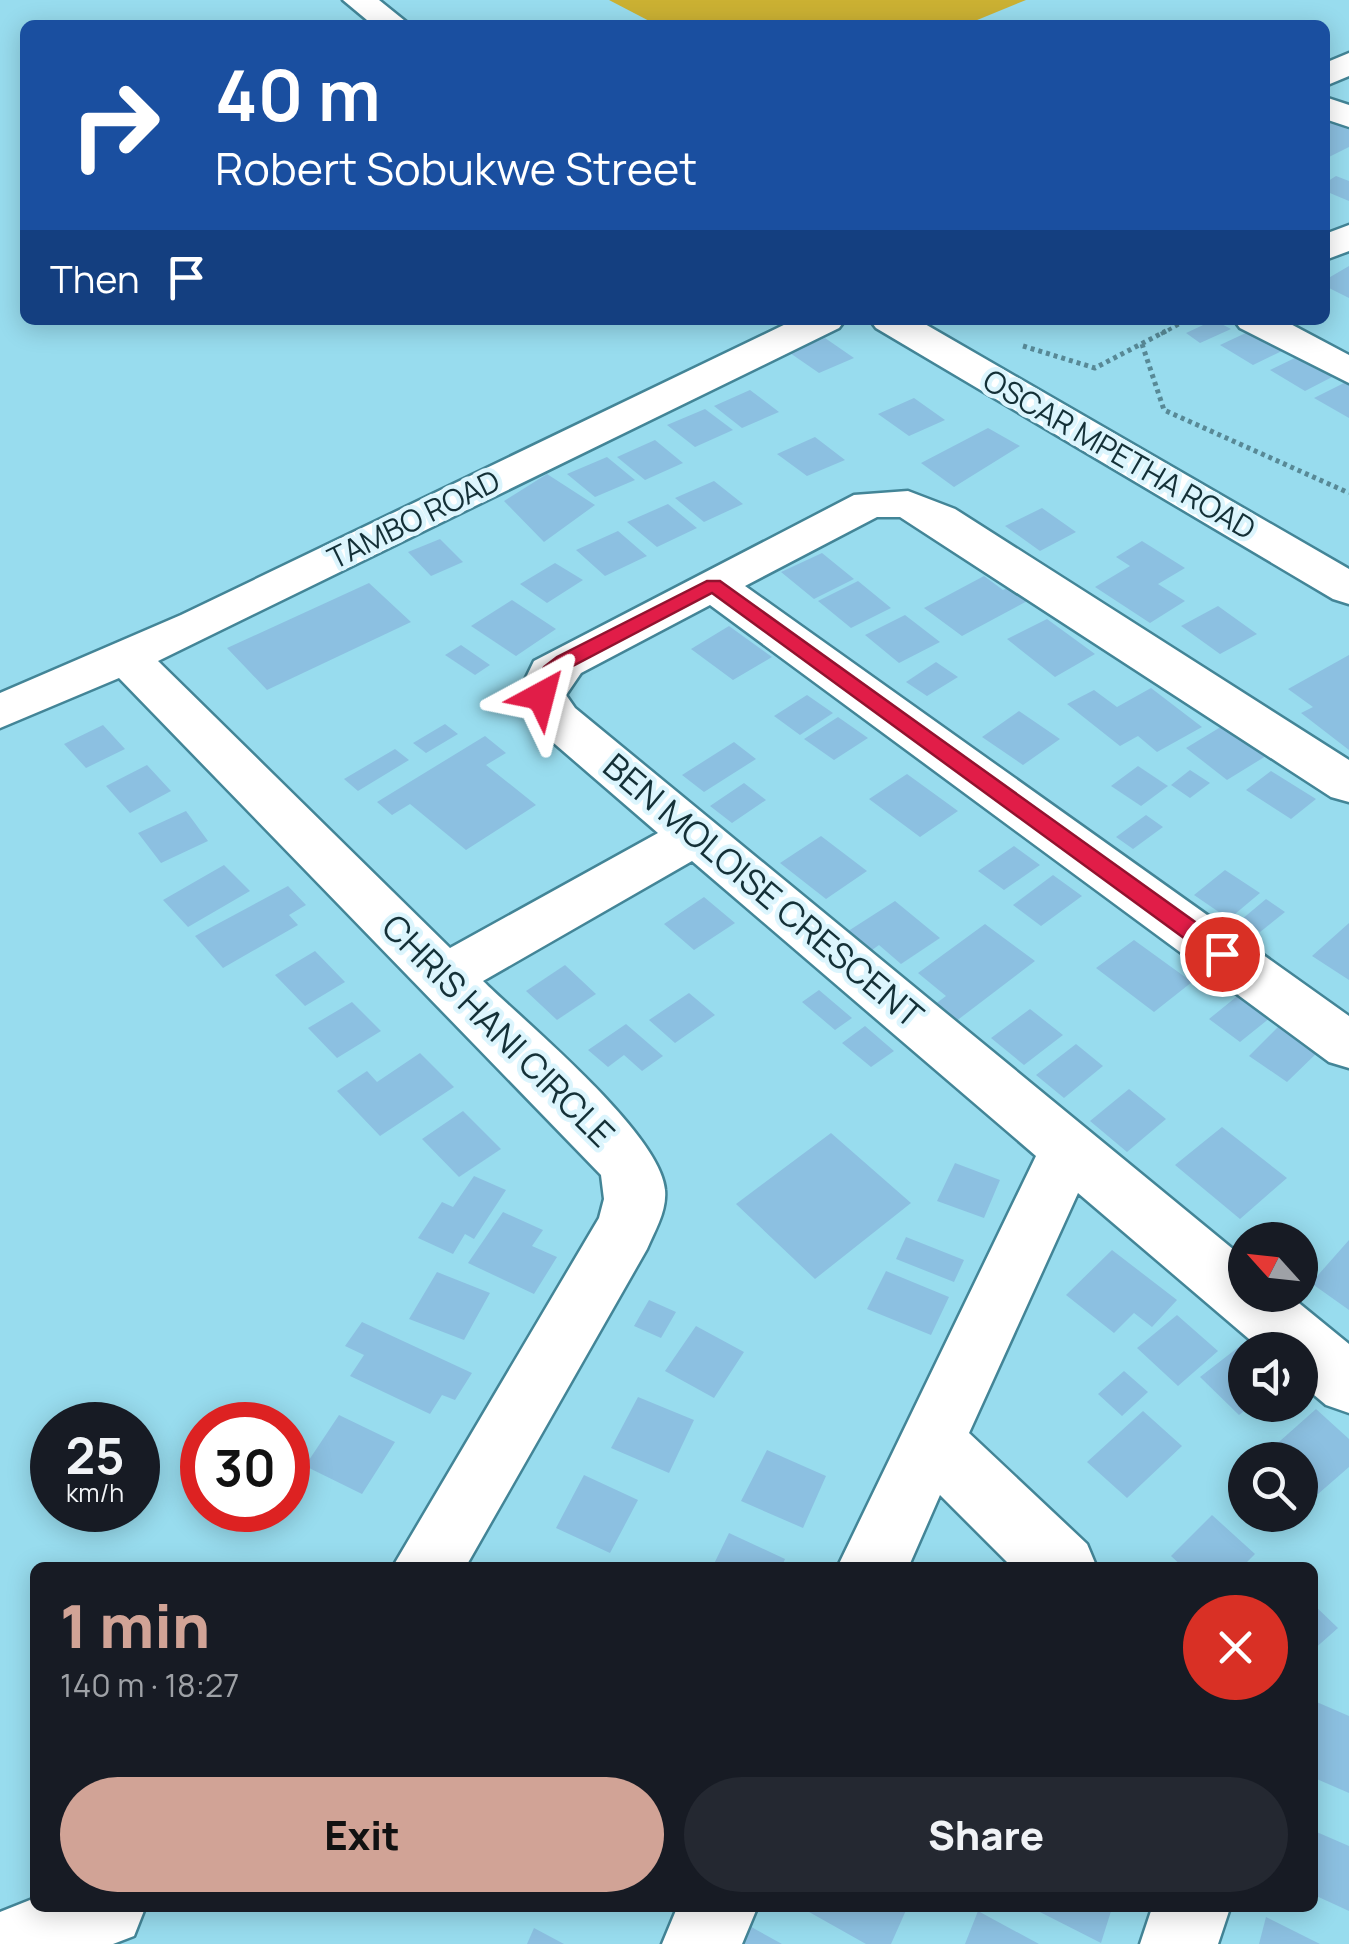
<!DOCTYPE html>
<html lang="en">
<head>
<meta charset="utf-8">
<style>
  body { margin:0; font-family:Manrope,sans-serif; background:#242831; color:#f1f3f6; height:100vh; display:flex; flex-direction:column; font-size:38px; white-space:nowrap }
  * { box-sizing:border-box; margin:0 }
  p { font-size:32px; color:#9ea1a6 }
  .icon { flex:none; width:55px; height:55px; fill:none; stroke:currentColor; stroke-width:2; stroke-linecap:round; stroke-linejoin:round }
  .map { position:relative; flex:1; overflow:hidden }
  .panel { position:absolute; left:30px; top:1562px; width:1288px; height:350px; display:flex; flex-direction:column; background:#171b24; border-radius:15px; box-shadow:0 5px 25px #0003 }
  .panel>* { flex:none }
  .hud { position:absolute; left:20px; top:20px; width:1310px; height:305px; border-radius:15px; box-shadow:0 5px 25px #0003; background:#1a4fa0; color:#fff; overflow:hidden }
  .needle { width:65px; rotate:297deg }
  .tools { position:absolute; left:1228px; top:1222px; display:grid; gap:20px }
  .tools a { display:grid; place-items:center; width:90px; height:90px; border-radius:50%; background:#171b24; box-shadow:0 5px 25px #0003; font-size:50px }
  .speed { position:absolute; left:30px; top:1402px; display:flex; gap:20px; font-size:50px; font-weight:700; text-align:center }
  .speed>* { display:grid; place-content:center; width:130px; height:130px; border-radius:50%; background:#171b24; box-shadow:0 5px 25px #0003; line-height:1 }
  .speed small { font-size:25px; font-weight:400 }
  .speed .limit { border:15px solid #d22; background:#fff; color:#111 }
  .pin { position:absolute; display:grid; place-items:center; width:85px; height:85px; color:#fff; margin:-42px; border:5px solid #fff; border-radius:50%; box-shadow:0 2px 10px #0007 }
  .me { position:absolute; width:110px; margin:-55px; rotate:38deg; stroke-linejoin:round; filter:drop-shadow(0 0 8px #0008) }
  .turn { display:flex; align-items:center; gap:35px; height:210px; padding:0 30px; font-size:45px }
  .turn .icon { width:130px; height:130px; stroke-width:2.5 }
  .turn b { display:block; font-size:70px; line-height:85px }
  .then { display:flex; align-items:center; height:95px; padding:0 30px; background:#0003; gap:20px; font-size:38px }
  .round { display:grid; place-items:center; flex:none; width:105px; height:105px; border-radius:52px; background:#242831 }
  .summary { display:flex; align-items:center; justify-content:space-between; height:170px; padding:0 30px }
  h1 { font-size:60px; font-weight:800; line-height:75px; color:#d1a396 }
  .button { display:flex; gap:20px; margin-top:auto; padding:20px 30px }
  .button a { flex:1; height:115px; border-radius:60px; background:#d1a396; color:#111; font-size:40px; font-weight:800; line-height:115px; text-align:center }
  .button a+a { background:#242831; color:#f1f3f6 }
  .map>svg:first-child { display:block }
</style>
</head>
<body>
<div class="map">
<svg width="1349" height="1944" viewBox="0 0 1349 1944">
  <rect width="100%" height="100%" fill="#98dcee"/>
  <path fill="#cbb133" d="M 609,0 L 1026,0 L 965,25 L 657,25 Z"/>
  <path fill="#8cc0e1" d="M 1325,119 L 1349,130 L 1349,147 L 1325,159 Z
    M 1336,176 L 1349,181 L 1349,201 L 1325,191 L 1325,183 Z
    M 1349,266 L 1349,298 L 1325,286 L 1325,280 Z
    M 1214,320 L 1231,329 L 1200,343 L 1186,333 Z
    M 1250,331 L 1284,350 L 1253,365 L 1220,345 Z
    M 825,338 L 854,358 L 819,373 L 790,353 Z
    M 1301,355 L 1336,375 L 1305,391 L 1270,370 Z
    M 1346,382 L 1349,384 L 1349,418 L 1314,398 Z
    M 750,390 L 779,412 L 742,428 L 714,406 Z
    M 914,398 L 945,420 L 909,436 L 878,414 Z
    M 705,409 L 733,430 L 695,447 L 667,425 Z
    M 988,428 L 1020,446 L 954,487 L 921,463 Z
    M 815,437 L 845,460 L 807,476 L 777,454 Z
    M 655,440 L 683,463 L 645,480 L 617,457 Z
    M 607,457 L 635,480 L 595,497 L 567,474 Z
    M 547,474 L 595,505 L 544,542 L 504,501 Z
    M 714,481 L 743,504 L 704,522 L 675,498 Z
    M 668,504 L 697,528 L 657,547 L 627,522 Z
    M 1042,508 L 1076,532 L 1040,551 L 1005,526 Z
    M 618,531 L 647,556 L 605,576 L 576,550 Z
    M 440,539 L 463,562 L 431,576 L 408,552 Z
    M 1142,541 L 1185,568 L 1158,584 L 1185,601 L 1150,623 L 1095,587 L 1130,566 L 1116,557 Z
    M 822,553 L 854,579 L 814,599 L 781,572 Z
    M 555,563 L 583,580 L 547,603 L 520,584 Z
    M 984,576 L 1003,590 L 1014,585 L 1033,598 L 962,636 L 924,608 Z
    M 858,581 L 891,608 L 851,628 L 818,601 Z
    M 369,583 L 411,622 L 267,690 L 227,648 Z
    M 512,600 L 556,629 L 516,656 L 471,626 Z
    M 1218,606 L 1257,634 L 1220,654 L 1181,626 Z
    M 905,615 L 940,642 L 899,663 L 865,635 Z
    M 1047,619 L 1095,654 L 1055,677 L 1007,639 Z
    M 729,626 L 772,657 L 733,680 L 691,649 Z
    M 461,645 L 490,665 L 475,675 L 445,655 Z
    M 1349,655 L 1349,750 L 1301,713 L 1313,707 L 1288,689 Z
    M 936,662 L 958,677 L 927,696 L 906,682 Z
    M 1151,688 L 1202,727 L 1157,752 L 1138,736 L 1120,746 L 1067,704 L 1094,690 L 1117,707 Z
    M 807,695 L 833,713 L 800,735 L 774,716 Z
    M 1019,711 L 1060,739 L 1023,765 L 982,737 Z
    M 838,717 L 868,738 L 834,760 L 804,739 Z
    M 445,724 L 458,734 L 426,753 L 413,743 Z
    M 103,725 L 125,749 L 86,768 L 64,744 Z
    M 1224,725 L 1266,756 L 1227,780 L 1186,748 Z
    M 485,736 L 506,753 L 486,765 L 536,805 L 466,850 L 410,804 L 392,815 L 377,802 Z
    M 734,742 L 756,759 L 704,792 L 682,775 Z
    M 395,749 L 409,760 L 358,791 L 344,779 Z
    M 147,765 L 171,791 L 130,813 L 106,786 Z
    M 1138,766 L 1168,786 L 1141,806 L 1111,786 Z
    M 1190,770 L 1210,783 L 1190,798 L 1171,785 Z
    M 1271,771 L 1316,799 L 1291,819 L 1246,790 Z
    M 907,774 L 958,811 L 920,837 L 869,799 Z
    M 744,783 L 766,800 L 732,823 L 710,806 Z
    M 186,811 L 208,841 L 161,863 L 138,833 Z
    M 1146,815 L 1163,827 L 1133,849 L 1116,837 Z
    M 821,836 L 867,871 L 826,899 L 780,863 Z
    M 1014,846 L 1040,865 L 1004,890 L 978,871 Z
    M 224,865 L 250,891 L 188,927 L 163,900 Z
    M 1225,870 L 1260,893 L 1229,919 L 1194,895 Z
    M 1053,875 L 1082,896 L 1041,926 L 1013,905 Z
    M 288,886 L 306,905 L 289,915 L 298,925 L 223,968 L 195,936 Z
    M 704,897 L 735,923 L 694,950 L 664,924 Z
    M 1266,899 L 1285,912 L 1260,932 L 1241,920 Z
    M 895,901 L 940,938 L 901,964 L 879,945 L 865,955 L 842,935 Z
    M 1349,923 L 1349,980 L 1312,956 Z
    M 985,924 L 1035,961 L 955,1022 L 934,1005 L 946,996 L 918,973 Z
    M 1134,940 L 1192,982 L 1154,1012 L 1096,968 Z
    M 315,951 L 345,982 L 305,1006 L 275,975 Z
    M 565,965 L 596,994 L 557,1020 L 526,991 Z
    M 1251,985 L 1276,1013 L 1240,1042 L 1209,1019 Z
    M 819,990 L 852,1018 L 835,1030 L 802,1002 Z
    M 689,993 L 715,1015 L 675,1043 L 649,1020 Z
    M 352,1002 L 381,1031 L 337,1058 L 308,1028 Z
    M 1030,1009 L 1063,1035 L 1024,1065 L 991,1038 Z
    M 1283,1022 L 1322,1048 L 1287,1082 L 1249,1056 Z
    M 626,1024 L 663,1056 L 642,1071 L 624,1055 L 608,1067 L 588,1050 Z
    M 865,1026 L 894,1051 L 871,1067 L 842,1043 Z
    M 1076,1044 L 1103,1066 L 1064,1098 L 1036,1075 Z
    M 420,1053 L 454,1087 L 380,1136 L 337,1091 L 367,1071 L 377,1082 Z
    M 1129,1089 L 1166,1119 L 1127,1152 L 1090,1121 Z
    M 463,1111 L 501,1149 L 459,1177 L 422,1139 Z
    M 1222,1127 L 1287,1178 L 1240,1219 L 1175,1165 Z
    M 831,1133 L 911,1203 L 815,1279 L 736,1204 Z
    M 955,1163 L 1000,1180 L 984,1218 L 937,1201 Z
    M 474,1176 L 506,1190 L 474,1239 L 465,1234 L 453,1254 L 418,1238 L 442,1202 L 453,1207 Z
    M 503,1212 L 543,1230 L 532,1246 L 557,1257 L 534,1294 L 468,1263 Z
    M 906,1237 L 964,1260 L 954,1282 L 896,1259 Z
    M 1349,1240 L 1349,1310 L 1311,1283 Z
    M 1112,1250 L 1177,1300 L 1152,1327 L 1134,1313 L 1114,1333 L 1066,1295 Z
    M 886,1271 L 949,1297 L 931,1335 L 867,1309 Z
    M 437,1272 L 490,1293 L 464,1340 L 409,1319 Z
    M 649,1300 L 676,1312 L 661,1338 L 634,1326 Z
    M 1177,1315 L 1218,1351 L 1178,1386 L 1137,1348 Z
    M 362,1322 L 472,1373 L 455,1400 L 442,1395 L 430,1414 L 350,1376 L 364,1355 L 345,1346 Z
    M 696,1326 L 744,1352 L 714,1398 L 665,1371 Z
    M 1245,1342 L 1254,1350 L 1245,1350 L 1245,1405 L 1252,1405 L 1239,1415 L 1200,1377 Z
    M 1124,1371 L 1148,1392 L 1122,1416 L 1098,1394 Z
    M 638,1397 L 694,1420 L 669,1473 L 611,1448 Z
    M 1316,1409 L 1349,1439 L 1349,1467 L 1318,1494 L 1300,1477 L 1300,1460 L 1282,1460 L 1271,1449 Z
    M 1143,1411 L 1182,1446 L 1127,1498 L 1087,1462 Z
    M 339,1415 L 395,1442 L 362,1494 L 305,1466 Z
    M 767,1450 L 826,1476 L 803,1528 L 741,1501 Z
    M 584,1475 L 638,1500 L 610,1553 L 556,1528 Z
    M 1212,1515 L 1255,1554 L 1241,1568 L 1184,1568 L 1171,1556 Z
    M 729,1533 L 785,1559 L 781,1568 L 712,1568 Z
    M 1312,1603 L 1338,1628 L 1312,1651 Z
    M 1312,1700 L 1349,1716 L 1349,1793 L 1312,1777 Z
    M 1312,1830 L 1349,1846 L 1349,1911 L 1312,1894 Z
    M 802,1908 L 907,1908 L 891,1944 L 866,1944 Z
    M 1032,1908 L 1112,1908 L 1101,1943 Z
    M 978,1911 L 1039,1944 L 965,1944 Z
    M 1266,1917 L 1320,1944 L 1259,1944 Z
    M 744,1923 L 782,1944 L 734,1944 Z
    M 534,1928 L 564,1944 L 527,1944 Z"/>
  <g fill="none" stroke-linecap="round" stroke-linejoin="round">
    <defs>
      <path id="minor" d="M 1349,53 L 1349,76 L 1325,86 L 1325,63 Z
        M 1325,97 L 1349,105 L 1349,127 L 1325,119 Z
        M 1349,225 L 1349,251 L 1325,260 L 1325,234 Z
        M 794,320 L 845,320 L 839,328 L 158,661 L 450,948 L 658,833 L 541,732 L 517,696 L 534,661 L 854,495 L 908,491 L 955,509 L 1349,760 L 1349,802 L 1331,797 L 900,517 L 877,517 L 745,586 L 1349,1016 L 1349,1068 L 1329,1062 L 710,605 L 581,673 L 566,695 L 575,708 L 1245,1259 L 1245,1295 L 1289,1295 L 1349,1344 L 1349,1413 L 1326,1405 L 1300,1383 L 1300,1350 L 1262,1350 L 1078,1193 L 969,1433 L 1087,1544 L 1097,1568 L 1013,1568 L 940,1495 L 908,1568 L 837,1568 L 1036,1156 L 692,861 L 483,981 C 526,1023 661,1134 665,1190 C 667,1211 655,1230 647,1249 L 465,1568 L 392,1568 L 599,1218 L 604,1199 L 601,1175 L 119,678 L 0,728 L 0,693 L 181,615 Z
        M 1234,320 L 1283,320 L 1349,355 L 1349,383 L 1240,328 Z
        M 35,1898 L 35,1908 L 145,1908 L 134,1936 L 113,1944 L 0,1944 L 0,1912 Z
        M 677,1908 L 757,1908 L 742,1944 L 662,1944 Z
        M 1152,1908 L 1230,1908 L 1218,1944 L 1140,1944 Z"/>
      <path id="tertiary" d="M 343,0 L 379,0 L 410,25 L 373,25 Z
        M 870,320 L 918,320 L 1349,569 L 1349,604 L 1333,599 L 876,328 Z"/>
    </defs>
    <use href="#minor" stroke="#438597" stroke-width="5"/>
    <use href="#tertiary" stroke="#438597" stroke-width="5"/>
    <path stroke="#588996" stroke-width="4" stroke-dasharray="4 4" stroke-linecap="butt" d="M 1161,334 L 1187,320"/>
    <path stroke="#588996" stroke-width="5" stroke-dasharray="4 4" stroke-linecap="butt" d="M 1142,344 L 1164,410 L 1349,493
      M 1023,346 L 1095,368 L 1166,331"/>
    <use href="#minor" fill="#fff" fill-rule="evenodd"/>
    <use href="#tertiary" fill="#fff" fill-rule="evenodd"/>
  </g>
  <path fill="#e11d48" stroke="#92132f" stroke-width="2.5" d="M 707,581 L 720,581 L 1230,947 L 1230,960 L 1214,960 L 712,593 L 571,667 L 560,675 L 548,701 L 534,701 L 531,696 L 544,667 L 557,657 Z"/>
  <g text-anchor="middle" stroke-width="9" stroke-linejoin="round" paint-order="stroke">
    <g font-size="30" fill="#143037" stroke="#dcf5fd">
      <text transform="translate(1119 455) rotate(30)" y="10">OSCAR MPETHA ROAD</text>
      <text transform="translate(414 520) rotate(-26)" y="10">TAMBO ROAD</text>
    </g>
    <g font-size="35" fill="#143037" stroke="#dcf5fd">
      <text transform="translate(763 891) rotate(40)" y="12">BEN MOLOISE CRESCENT</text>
      <text transform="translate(498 1031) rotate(45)" y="12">CHRIS HANI CIRCLE</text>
    </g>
  </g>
</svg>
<div class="tools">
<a><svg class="needle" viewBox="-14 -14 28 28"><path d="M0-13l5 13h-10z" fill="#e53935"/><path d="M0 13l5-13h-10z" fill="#9ea1a6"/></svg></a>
<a><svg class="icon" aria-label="sound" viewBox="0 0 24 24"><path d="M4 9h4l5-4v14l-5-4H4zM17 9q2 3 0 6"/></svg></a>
<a><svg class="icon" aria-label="search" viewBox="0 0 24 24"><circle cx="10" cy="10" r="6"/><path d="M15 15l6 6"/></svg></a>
</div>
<div class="speed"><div>25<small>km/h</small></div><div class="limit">30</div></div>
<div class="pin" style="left:1222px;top:954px;background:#d93025"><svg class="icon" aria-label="arrive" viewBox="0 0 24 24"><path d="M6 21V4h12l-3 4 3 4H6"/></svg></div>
<svg class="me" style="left:541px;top:696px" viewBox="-20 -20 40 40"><path d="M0-17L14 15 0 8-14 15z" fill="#e11d48" stroke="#fff" stroke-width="4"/></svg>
<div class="hud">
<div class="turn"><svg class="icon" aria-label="right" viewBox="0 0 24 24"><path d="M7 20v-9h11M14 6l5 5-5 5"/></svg><div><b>40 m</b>Robert Sobukwe Street</div></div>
<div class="then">Then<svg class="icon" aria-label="arrive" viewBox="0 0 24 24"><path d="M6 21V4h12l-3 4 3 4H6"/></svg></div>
</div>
<section class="panel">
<div class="summary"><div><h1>1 min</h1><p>140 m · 18:27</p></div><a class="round" style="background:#d93025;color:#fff"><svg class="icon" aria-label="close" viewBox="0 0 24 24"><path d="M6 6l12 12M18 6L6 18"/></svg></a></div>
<div class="button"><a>Exit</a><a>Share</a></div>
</section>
</div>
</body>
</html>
